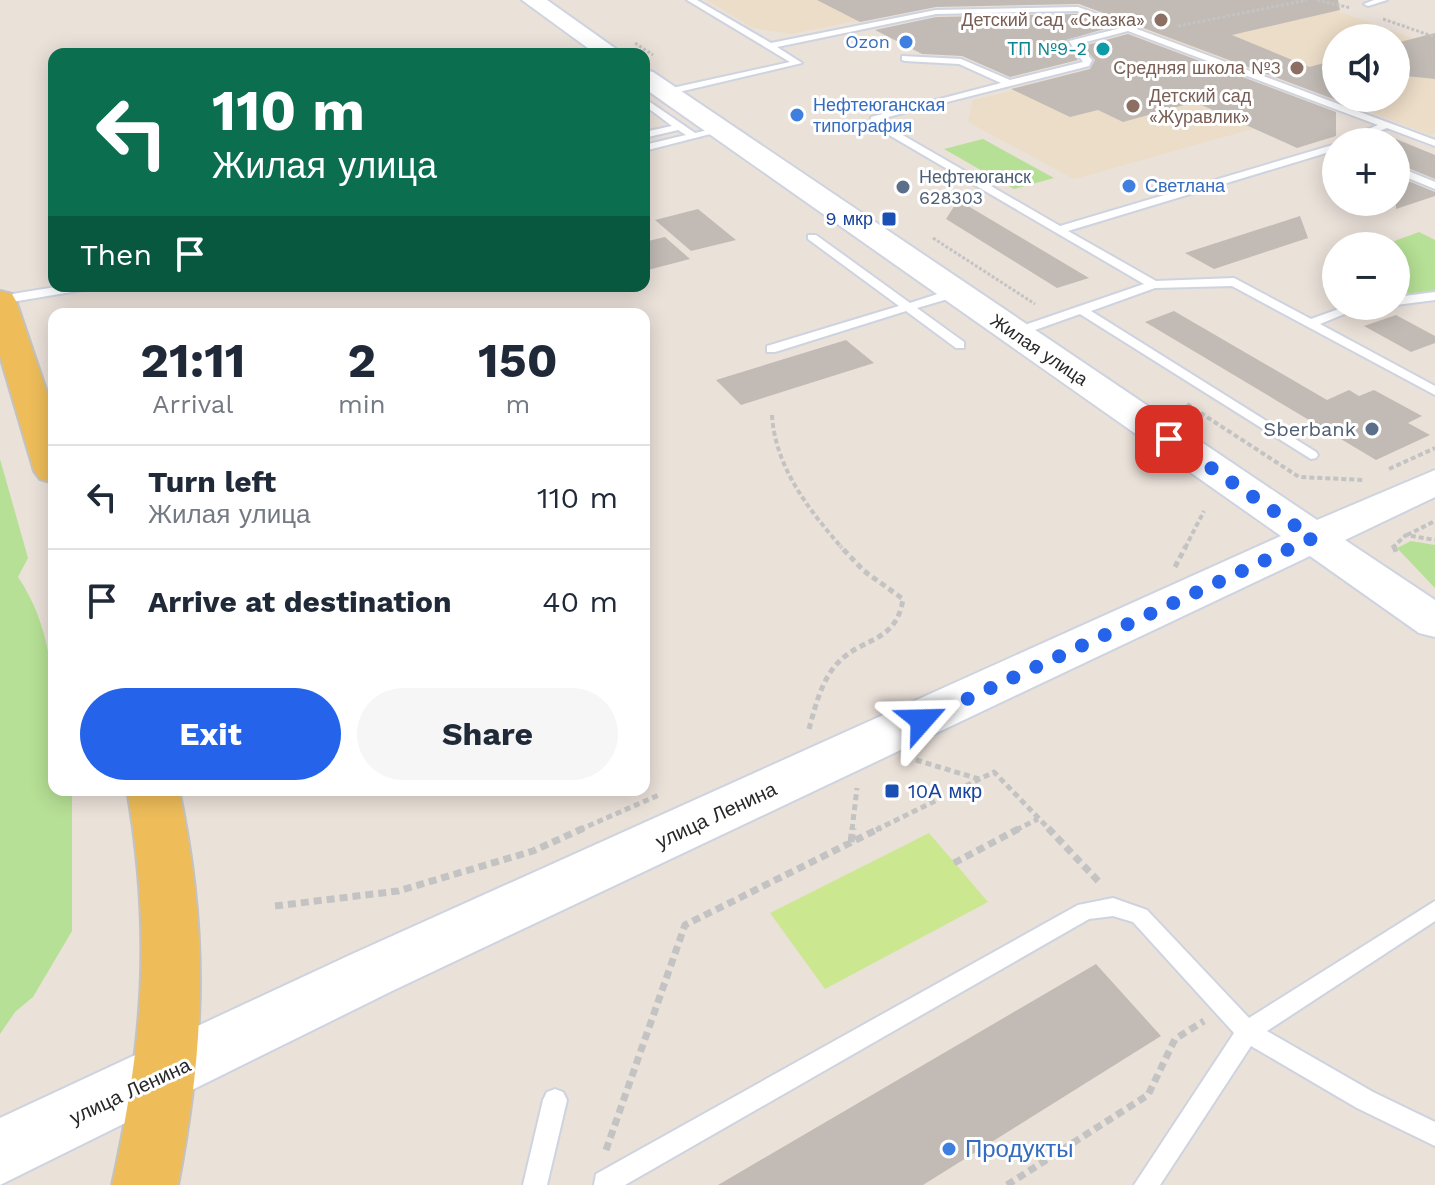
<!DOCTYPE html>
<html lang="en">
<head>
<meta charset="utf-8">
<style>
  body { margin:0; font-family:"Work Sans",sans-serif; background:#f6f6f7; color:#1f2937; height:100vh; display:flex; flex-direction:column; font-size:30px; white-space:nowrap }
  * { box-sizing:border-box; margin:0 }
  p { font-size:26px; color:#747a83 }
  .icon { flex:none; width:44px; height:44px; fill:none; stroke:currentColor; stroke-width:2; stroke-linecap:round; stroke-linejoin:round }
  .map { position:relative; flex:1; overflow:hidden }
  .sheet { position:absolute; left:48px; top:308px; width:602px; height:488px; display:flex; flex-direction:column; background:#fff; border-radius:16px; box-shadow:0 4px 20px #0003 }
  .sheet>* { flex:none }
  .banner { position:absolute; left:48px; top:48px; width:602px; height:244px; border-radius:16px; box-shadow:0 4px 20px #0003; background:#0b6e4f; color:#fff; overflow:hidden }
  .fabs { position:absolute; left:1322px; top:24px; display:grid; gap:16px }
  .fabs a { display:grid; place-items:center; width:88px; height:88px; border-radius:50%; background:#fff; box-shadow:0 4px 20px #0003; font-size:40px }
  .pin { position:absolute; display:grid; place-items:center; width:68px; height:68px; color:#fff; margin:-34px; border-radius:16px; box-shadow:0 4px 12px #0006 }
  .me { position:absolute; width:88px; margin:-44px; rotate:65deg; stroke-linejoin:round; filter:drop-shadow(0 0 6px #0008) }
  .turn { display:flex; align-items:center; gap:28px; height:168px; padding:0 32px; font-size:36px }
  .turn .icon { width:104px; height:104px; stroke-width:2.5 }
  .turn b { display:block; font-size:56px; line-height:68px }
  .then { display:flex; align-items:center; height:76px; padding:0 32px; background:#0003; gap:16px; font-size:30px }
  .eta { display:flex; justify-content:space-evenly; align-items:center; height:136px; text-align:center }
  .eta b { font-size:48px; font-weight:700; line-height:56px }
  .button { display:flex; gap:16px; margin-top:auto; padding:16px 32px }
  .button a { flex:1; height:92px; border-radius:48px; background:#2563eb; color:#fff; font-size:32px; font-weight:700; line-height:92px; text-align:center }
  .button a+a { background:#f6f6f7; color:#1f2937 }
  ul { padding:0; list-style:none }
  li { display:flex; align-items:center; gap:24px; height:104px; padding:0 32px; border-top:2px solid #e0e1e3 }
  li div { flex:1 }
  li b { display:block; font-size:30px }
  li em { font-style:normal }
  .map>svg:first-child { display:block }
</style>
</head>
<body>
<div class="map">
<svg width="1435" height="1185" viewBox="0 0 1435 1185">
  <rect width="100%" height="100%" fill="#eae1d9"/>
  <path fill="#ecddc8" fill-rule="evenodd" d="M 707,0 L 961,0 L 791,34 L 753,28 Z
    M 1309,1 L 1435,46 L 1435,133 L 1430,135 L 1253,66 L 1245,67 L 1152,33 ZM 1336,38 L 1396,38 L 1396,98 L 1336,98 Z
    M 1127,64 L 1309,113 L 1074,179 L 968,122 L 973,100 Z"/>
  <path fill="#b6e095" d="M 983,139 L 1054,178 L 1014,189 L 944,149 Z
    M 1419,232 L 1435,240 L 1435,290 L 1420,295 L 1396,291 L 1396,246 L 1381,246 Z
    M 0,459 L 28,558 L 18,577 C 61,640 54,717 54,790 L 72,790 L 72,931 L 33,997 L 15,1012 L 0,1034 Z
    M 1411,541 L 1435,545 L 1435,588 L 1397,548 Z"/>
  <path fill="#cbe891" d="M 929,833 L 988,902 L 825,989 L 770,913 Z"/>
  <path fill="#c2bbb5" d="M 817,0 L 1338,0 L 1340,10 L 1232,35 L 1309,67 L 1336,60 L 1336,100 L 1079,4 L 936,7 L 860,22 Z
    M 1076,14 L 1111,27 L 1066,40 L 1078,60 L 1010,77 L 962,56 L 922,54 L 875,30 L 936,17 Z
    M 1435,33 L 1435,79 L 1396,75 L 1396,43 Z
    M 1128,34 L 1336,112 L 1336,136 L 1297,148 L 1195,102 L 1123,122 L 1098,110 L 1070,117 L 1011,89 L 1090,69 L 1095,60 L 1083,46 Z
    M 1396,139 L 1435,155 L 1435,179 L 1396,163 Z
    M 1396,176 L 1435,192 L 1435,196 L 1396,209 Z
    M 958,200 L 1089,278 L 1057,288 L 946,219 Z
    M 698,209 L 736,240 L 691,251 L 655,220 Z
    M 1300,216 L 1308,238 L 1214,269 L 1185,253 Z
    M 665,237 L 690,259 L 644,271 L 644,242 Z
    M 1174,311 L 1327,400 L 1349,390 L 1359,396 L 1374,390 L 1422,416 L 1408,423 L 1430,435 L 1376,460 L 1145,322 Z
    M 1396,315 L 1435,336 L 1435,343 L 1411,352 L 1364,326 Z
    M 846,340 L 874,363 L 741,405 L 716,380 Z
    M 1096,964 L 1161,1036 L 923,1185 L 718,1185 Z"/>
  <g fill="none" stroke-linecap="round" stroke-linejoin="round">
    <defs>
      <path id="lane" d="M 687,0 L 697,0 L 771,43 L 936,10 L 1078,7 L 1435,140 L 1435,146 L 1387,128 L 1351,142 L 1337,142 L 1378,125 L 1128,31 L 1078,44 L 1092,60 L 1089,66 L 880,119 L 880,122 L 1060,226 L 1336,144 L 1336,150 L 1068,231 L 1156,281 L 1234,278 L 1311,319 L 1347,306 L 1364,306 L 1320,324 L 1435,386 L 1435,395 L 1232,286 L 1155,288 L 1091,311 L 1316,452 L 1318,455 L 1316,458 L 1311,459 L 1080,314 L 1018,336 L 1010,336 L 1010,330 L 1144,284 L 872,125 L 871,117 L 1001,83 L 959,64 L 905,61 L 902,60 L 902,56 L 961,59 L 1010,80 L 1083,62 L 1069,41 L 1121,28 L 1077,11 L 936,14 L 777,47 L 802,63 L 666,95 L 661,92 L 663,90 L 790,62 Z
        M 1374,0 L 1387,0 L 1368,6 L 1364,4 Z
        M 644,98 L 695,133 L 721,127 L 726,130 L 644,151 L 644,145 L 686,135 L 678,130 L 644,138 L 644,132 L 672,126 L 644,105 Z
        M 1396,166 L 1435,182 L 1435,189 L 1396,173 Z
        M 808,235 L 816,235 L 910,303 L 950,290 L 958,290 L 958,296 L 917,308 L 964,342 L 964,348 L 956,348 L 906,311 L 775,352 L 767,352 L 767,346 L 899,306 L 808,239 Z
        M 62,286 L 89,286 L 83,290 L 0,304 L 0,296 Z
        M 1435,292 L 1435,300 L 1396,305 L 1396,297 Z
        M 1113,898 L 1147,910 L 1249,1018 L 1435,901 L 1435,921 L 1267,1031 L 1373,1092 L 1435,1122 L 1435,1146 L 1357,1108 L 1251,1046 L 1160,1185 L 1134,1185 L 1234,1033 L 1133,922 L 1113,916 L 1089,919 L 625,1185 L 594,1185 L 596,1174 L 1078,905 Z
        M 555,1089 L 563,1092 L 567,1100 L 547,1185 L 523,1185 L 543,1100 L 547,1092 Z"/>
      <path id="secondary" d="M 522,0 L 547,0 L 623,54 L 596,54 Z
        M 644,70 L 653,72 L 1317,520 L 1435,470 L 1435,497 L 1345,540 L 1435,600 L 1435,637 L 1419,633 L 1310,556 L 392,991 L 0,1185 L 0,1118 L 350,955 L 1281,536 L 644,88 Z"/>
      <path id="primary" d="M 0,291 L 12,294 L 16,301 L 54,413 L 54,483 L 40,479 L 34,471 L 0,356 Z
        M 127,790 L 179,790 C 209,931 205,1044 178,1185 L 112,1185 C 143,1045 152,932 127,790 Z"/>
    </defs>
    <use href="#lane" stroke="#ced3e0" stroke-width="4"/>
    <use href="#secondary" stroke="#ced3e0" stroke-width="4"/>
    <use href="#primary" stroke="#c3c3c3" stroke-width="4"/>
    <path stroke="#c3c3c3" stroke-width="3" stroke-dasharray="3 2" stroke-linecap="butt" d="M 1317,0 L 1351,8
      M 1383,19 L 1435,37
      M 1178,26 L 1307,0
      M 635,43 L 653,55
      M 933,238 L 1035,304"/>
    <path stroke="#c3c3c3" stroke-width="4" stroke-dasharray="5 3" stroke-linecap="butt" d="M 1187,404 L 1299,477 L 1364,480
      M 772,415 C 775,467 809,510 842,548
      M 1389,469 L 1435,448
      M 1407,535 L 1435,521
      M 1185,548 L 1204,511
      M 1392,548 L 1406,535 L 1435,540"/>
    <path stroke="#c3c3c3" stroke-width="5" stroke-dasharray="6 4" stroke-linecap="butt" d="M 1394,546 L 1396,552
      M 1175,567 L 1186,546
      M 809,729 C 815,707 821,683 835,666 C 860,636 896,645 903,599 L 864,571 L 840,546
      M 916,760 L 979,779
      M 579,830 L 661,794
      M 852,830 L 857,788
      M 876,830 L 994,772 L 1050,830
      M 1016,830 L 1038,819"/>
    <path stroke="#c3c3c3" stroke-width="7" stroke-dasharray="8 5" stroke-linecap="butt" d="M 1048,828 L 1101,884
      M 851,842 L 853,828
      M 954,863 L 1020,828
      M 275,906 L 398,891 L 533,851 L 584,828
      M 606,1150 L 685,925 L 880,828
      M 1007,1185 L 1148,1095 L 1175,1039 L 1204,1021"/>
    <use href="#lane" fill="#fff" fill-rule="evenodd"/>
    <use href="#secondary" fill="#fff" fill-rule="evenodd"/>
    <use href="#primary" fill="#eebd5a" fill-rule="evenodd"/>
  </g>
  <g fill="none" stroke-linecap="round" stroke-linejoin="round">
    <path stroke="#2563eb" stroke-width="14" stroke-dasharray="0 25.2" d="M 922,720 L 1313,538 L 1169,439"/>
  </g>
  <g fill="#8d6e63" stroke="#fff" stroke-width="3">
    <circle cx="1161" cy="20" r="8"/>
    <circle cx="1297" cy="68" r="8"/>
    <circle cx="1133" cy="106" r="8"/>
  </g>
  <g fill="#3f7fe0" stroke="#fff" stroke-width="3">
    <circle cx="906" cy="42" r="8"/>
    <circle cx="797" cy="115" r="8"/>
    <circle cx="1129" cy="186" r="8"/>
    <circle cx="949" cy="1149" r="8"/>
  </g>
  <circle fill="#0f9aa8" stroke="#fff" stroke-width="3" cx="1103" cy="49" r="8"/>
  <g fill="#5c6f8a" stroke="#fff" stroke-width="3">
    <circle cx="903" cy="187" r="8"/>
    <circle cx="1372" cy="429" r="8"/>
  </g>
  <g fill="#1a4fb4" stroke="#fff" stroke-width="3">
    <rect x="881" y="211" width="16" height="16" rx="4"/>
    <rect x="884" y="783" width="16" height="16" rx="4"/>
  </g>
  <g text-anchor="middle" stroke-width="6" stroke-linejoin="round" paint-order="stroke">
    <g font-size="18" fill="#785e54" stroke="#fff" text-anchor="end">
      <text x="1145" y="26">Детский сад «Сказка»</text>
      <text x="1281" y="74">Средняя школа №3</text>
      <text x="1149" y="102" text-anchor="start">Детский сад<tspan x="1149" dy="21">«Журавлик»</tspan></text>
    </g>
    <g font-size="18" fill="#366cbe" stroke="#fff" text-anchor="start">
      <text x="890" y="48" text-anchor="end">Ozon</text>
      <text x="813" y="111">Нефтеюганская<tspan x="813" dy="21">типография</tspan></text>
      <text x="1145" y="192">Светлана</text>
    </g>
    <g font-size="18" fill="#0d838f" stroke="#fff" text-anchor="end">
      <text x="1087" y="55">ТП №9-2</text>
    </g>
    <g font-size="18" fill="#4e5e75" stroke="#fff" text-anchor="start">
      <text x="919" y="183">Нефтеюганск<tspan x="919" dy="21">628303</tspan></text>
    </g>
    <g font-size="18" fill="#164399" stroke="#fff" text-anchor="end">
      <text x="873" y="225">9 мкр</text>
    </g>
    <g font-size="18" fill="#272727" stroke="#fff">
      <text transform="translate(1039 350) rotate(34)" y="6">Жилая улица</text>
    </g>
    <g font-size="20" fill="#4e5e75" stroke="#fff" text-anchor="end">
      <text x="1356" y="436">Sberbank</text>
    </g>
    <g font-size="20" fill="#164399" stroke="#fff" text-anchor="start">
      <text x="908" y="798">10А мкр</text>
    </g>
    <g font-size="20" fill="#272727" stroke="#fff">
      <text transform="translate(716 815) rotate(-25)" y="7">улица Ленина</text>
      <text transform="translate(130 1091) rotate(-25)" y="7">улица Ленина</text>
    </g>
    <g font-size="24" fill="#366cbe" stroke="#fff" text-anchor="start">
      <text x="965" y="1157">Продукты</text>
    </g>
  </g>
</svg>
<div class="fabs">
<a><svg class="icon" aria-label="sound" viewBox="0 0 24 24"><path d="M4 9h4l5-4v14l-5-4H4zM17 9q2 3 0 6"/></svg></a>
<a>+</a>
<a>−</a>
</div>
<div class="pin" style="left:1169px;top:439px;background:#d93025"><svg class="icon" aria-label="arrive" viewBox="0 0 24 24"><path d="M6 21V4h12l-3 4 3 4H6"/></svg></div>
<svg class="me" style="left:922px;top:720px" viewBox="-20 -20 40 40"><path d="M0-17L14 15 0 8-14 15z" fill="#2563eb" stroke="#fff" stroke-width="4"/></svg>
<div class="banner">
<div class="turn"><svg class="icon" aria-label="left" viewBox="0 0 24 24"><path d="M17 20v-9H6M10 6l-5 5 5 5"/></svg><div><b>110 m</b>Жилая улица</div></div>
<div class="then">Then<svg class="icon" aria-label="arrive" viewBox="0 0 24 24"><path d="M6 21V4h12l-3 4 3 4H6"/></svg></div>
</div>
<section class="sheet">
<div class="eta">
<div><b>21:11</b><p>Arrival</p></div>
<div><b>2</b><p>min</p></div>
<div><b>150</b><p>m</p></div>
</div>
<ul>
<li><svg class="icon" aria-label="left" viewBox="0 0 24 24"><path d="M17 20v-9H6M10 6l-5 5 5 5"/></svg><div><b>Turn left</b><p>Жилая улица</p></div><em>110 m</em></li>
<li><svg class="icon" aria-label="arrive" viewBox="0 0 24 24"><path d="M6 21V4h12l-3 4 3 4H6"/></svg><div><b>Arrive at destination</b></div><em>40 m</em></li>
</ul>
<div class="button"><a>Exit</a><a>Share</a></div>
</section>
</div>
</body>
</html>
